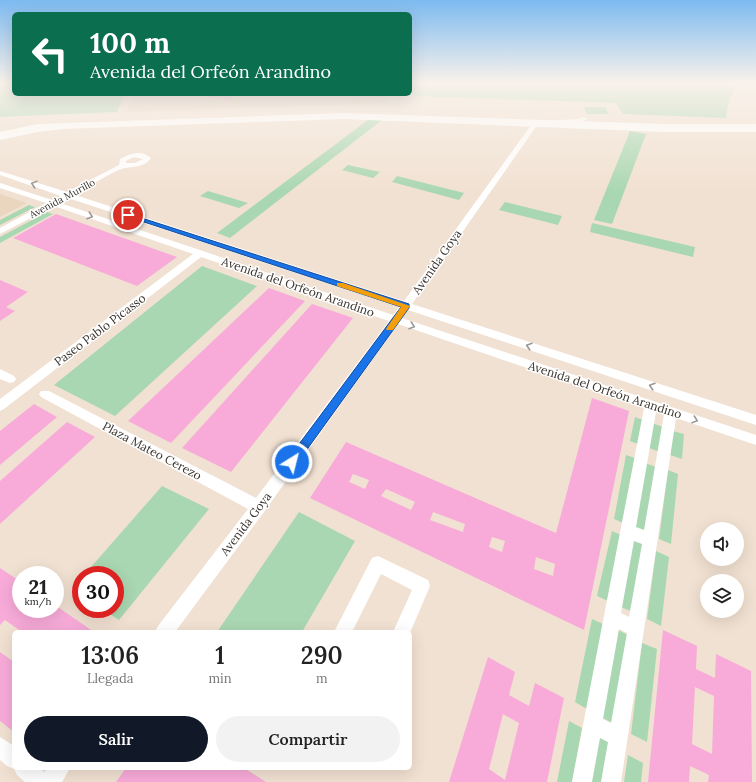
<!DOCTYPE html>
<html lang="es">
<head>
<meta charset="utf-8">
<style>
  body { margin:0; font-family:Lora,serif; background:#f2f2f2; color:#222; height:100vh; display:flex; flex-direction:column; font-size:15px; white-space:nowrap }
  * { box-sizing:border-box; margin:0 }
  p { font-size:13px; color:#767676 }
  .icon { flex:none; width:22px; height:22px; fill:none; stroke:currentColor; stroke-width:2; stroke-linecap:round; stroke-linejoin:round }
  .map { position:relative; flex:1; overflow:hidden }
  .sheet { position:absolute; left:12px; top:630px; width:400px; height:140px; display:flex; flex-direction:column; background:#fff; border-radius:6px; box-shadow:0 4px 16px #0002 }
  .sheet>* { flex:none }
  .top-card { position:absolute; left:12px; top:12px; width:400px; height:84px; border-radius:6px; box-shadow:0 4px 16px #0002; background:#0b6e4f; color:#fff; overflow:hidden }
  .controls { position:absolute; left:700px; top:522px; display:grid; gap:8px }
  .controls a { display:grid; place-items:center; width:44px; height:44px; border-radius:50%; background:#fff; box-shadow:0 4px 16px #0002; font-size:20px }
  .speed { position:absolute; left:12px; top:566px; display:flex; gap:8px; font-size:20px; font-weight:700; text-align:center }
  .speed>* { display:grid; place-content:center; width:52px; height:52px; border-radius:50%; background:#fff; box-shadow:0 4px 16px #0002; line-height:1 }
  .speed small { font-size:10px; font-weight:400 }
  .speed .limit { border:6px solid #d22; background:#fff; color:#111 }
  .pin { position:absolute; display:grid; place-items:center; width:34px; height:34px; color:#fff; margin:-17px; border:2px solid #fff; border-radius:50%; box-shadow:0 1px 4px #0007 }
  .me { position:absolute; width:44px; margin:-22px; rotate:36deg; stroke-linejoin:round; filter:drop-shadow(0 0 3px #0008) }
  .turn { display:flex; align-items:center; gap:14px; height:84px; padding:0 12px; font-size:18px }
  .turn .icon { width:52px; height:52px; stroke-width:2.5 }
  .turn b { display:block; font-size:28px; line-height:34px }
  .eta { display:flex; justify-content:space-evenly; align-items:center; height:68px; text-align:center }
  .eta b { font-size:24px; font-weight:600; line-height:28px }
  .button { display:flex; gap:8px; margin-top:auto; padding:8px 12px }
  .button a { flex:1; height:46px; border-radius:24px; background:#111827; color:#fff; font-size:16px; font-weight:600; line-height:46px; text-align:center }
  .button a+a { background:#f2f2f2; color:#222 }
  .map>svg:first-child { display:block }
</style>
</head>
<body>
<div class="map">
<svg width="756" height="782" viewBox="0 0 756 782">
  <rect width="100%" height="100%" fill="#f1e1d2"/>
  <path fill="#ead5bf" d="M 143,94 L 385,94 L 388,103 L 126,112 L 135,95 Z
    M 0,194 L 27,203 L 0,217 Z"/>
  <path fill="#a9d7b1" d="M 0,83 L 14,83 L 14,94 L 125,94 L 117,112 L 0,117 Z
    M 410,83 L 719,83 L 735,87 L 728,105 L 726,118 L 623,114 L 616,103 L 411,96 Z
    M 584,107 L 605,107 L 609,114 L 587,114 Z
    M 368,120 L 382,120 L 230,238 L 217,233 Z
    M 630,131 L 646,134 L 612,224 L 594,220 Z
    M 348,165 L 380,172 L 373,178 L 342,170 Z
    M 397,176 L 464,193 L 459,200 L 392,182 Z
    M 208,191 L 248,203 L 239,208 L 200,196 Z
    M 505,202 L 562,216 L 558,225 L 499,210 Z
    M 29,205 L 35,207 L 0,225 L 0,220 Z
    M 47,212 L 53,214 L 0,243 L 0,237 Z
    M 592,223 L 695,247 L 693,257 L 590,232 Z
    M 202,266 L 257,286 L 115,416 L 54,385 Z
    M 635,417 L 643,420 L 638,444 L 630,441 Z
    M 652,423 L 663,427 L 660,452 L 649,448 Z
    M 673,431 L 684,434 L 682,459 L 670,455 Z
    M 626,455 L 635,458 L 623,523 L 614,519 Z
    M 645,463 L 656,467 L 647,534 L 635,529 Z
    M 668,470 L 678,474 L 671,544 L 659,539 Z
    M 162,486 L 209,509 L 119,620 L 102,609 L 115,609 L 115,575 L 84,575 Z
    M 299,512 L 355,541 L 302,632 L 217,632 Z
    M 612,531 L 621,535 L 608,601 L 597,596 Z
    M 631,537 L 644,543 L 635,613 L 621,607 Z
    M 656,551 L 669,557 L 661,626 L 647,619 Z
    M 592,619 L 603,624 L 587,709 L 575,702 Z
    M 616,629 L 630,636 L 618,726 L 601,717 Z
    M 642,643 L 657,649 L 647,742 L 631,734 Z
    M 569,721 L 582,728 L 572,782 L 557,782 Z
    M 597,736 L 614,745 L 609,782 L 589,782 Z
    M 628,755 L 643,763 L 641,782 L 624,782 Z"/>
  <path fill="#f8abd9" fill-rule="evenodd" d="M 213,94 L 239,94 L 228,100 L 209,97 Z
    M 344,94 L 364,94 L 360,97 Z
    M 56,214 L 177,257 L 137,286 L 13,238 Z
    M 0,280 L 28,292 L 6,307 L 15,311 L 0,321 Z
    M 269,288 L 305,301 L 171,443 L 128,421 Z
    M 312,304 L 353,318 L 231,472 L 182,448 Z
    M 592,398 L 629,411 L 584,630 L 310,498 L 346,442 L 556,533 ZM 353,474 L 369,480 L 365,489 L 349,482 ZM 386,489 L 415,502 L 411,510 L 381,496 ZM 433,512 L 465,524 L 463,532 L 430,520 ZM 492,537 L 505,541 L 502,552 L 489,547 ZM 536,557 L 555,564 L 553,576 L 534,569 Z
    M 34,404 L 57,417 L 0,465 L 0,431 Z
    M 67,422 L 95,437 L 0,524 L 0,481 Z
    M 0,568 L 21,582 L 21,609 L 55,609 L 55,605 L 94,632 L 22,632 L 5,620 L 0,625 Z
    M 663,630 L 697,646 L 696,669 L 715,678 L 716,654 L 751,671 L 752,782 L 708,782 L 709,775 L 690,766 L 689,782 L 648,782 ZM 695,687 L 714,696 L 712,754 L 692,744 Z
    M 0,652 L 14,662 L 14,732 L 0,721 Z
    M 488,657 L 515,672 L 509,695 L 529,706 L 535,683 L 564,698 L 547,782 L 449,782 ZM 503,714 L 519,723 L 505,780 L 489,769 Z
    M 126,768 L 244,768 L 266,782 L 116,782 Z"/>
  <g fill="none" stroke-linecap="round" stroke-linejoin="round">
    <path fill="#fff" fill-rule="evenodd" d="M 584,117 L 587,119 L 580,123 L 538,124 L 412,304 L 756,415 L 756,425 L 408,310 L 402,318 L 756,435 L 756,445 L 676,418 L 621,782 L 601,782 L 608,742 L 600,738 L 592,782 L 572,782 L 644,408 L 398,324 L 264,512 L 175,632 L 155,632 L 158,626 L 248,509 L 41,397 L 39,394 L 41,391 L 49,391 L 256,498 L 389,321 L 201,257 L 4,409 L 0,411 L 0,399 L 193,254 L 54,206 L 0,234 L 0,228 L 46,203 L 0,188 L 0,183 L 52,200 L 61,196 L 0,175 L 0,171 L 67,192 L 119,165 L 120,159 C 130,154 141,149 151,158 C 143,168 136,166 125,168 C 116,169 85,189 75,195 L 404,301 L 534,121 L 579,119 ZM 134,157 L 143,159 L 135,163 L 126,163 L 126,161 ZM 68,198 L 399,307 L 393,315 L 60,203 ZM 656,412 L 664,414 L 644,530 L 636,527 ZM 634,541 L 642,544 L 629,617 L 621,613 ZM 619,629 L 627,633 L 611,723 L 603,719 Z
      M 0,369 L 14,376 L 16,379 L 14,382 L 10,383 L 0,379 Z
      M 378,556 L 428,580 L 430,586 L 410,633 L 410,632 L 393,632 L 412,590 L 381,574 L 352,632 L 334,632 L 372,558 Z
      M 0,737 L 14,746 L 14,768 L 39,768 L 44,772 L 48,768 L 70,768 L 62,782 L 25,782 L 17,775 L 14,769 L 7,766 L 0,760 Z"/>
    <path fill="#fff" fill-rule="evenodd" d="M 343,113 L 664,124 L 756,124 L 756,132 L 664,132 L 343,119 L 64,129 L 38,132 L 0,140 L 0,132 L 38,124 Z"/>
  </g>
  <defs><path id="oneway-chevron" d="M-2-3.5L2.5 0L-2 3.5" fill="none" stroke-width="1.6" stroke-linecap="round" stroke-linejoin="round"/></defs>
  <g stroke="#9c9896">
    <use href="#oneway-chevron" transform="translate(34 184) rotate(-162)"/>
    <use href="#oneway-chevron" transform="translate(90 216) rotate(19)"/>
    <use href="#oneway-chevron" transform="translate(412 326) rotate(19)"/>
    <use href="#oneway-chevron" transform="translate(529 346) rotate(-162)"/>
    <use href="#oneway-chevron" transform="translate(652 386) rotate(-162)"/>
    <use href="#oneway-chevron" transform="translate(695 420) rotate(19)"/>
  </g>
  <linearGradient id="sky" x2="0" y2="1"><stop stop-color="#7dbaf0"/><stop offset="0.43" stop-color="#f9f2eb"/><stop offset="1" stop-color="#f9f2eb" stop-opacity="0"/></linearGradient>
  <rect width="756" height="192" fill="url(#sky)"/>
  <path fill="#1a73e8" stroke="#114b97" d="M 126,213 L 409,304 L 409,308 L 295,466 L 288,466 L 287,462 L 288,459 L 401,307 L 126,216 Z"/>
  <path fill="#f59e0b" d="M 337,283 L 343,283 L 410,306 L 393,330 L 387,330 L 386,329 L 401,307 L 337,286 Z"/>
  <g text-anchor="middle" stroke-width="3" stroke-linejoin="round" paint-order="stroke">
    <g font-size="10" fill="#38322c" stroke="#fff">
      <text transform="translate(62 198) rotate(-28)" y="4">Avenida Murillo</text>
    </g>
    <g font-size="12" fill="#38322c" stroke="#fff">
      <text transform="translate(437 262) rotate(-55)" y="4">Avenida Goya</text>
      <text transform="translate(298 287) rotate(19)" y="4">Avenida del Orfeón Arandino</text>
      <text transform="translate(100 330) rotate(-37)" y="4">Paseo Pablo Picasso</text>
      <text transform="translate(605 390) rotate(18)" y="4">Avenida del Orfeón Arandino</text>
      <text transform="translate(152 451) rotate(28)" y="4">Plaza Mateo Cerezo</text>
      <text transform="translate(246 524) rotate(-53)" y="4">Avenida Goya</text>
    </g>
  </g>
</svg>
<div class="controls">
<a><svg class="icon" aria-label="sound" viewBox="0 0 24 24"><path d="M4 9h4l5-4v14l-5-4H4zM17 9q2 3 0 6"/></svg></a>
<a><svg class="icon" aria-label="layers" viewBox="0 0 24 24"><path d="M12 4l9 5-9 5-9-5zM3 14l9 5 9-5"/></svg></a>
</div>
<div class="speed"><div>21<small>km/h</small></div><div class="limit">30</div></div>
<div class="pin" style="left:128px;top:215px;background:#d93025"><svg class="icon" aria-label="arrive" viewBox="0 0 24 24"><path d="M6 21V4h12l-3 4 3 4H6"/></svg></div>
<svg class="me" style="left:292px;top:462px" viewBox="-20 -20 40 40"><circle r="17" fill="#1a73e8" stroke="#fff" stroke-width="3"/><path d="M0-11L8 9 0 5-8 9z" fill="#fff"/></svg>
<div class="top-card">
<div class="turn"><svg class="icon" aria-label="left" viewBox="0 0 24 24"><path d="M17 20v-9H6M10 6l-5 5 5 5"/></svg><div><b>100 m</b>Avenida del Orfeón Arandino</div></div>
</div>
<section class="sheet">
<div class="eta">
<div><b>13:06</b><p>Llegada</p></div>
<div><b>1</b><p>min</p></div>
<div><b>290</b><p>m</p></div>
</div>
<div class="button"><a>Salir</a><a>Compartir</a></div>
</section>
</div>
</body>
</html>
